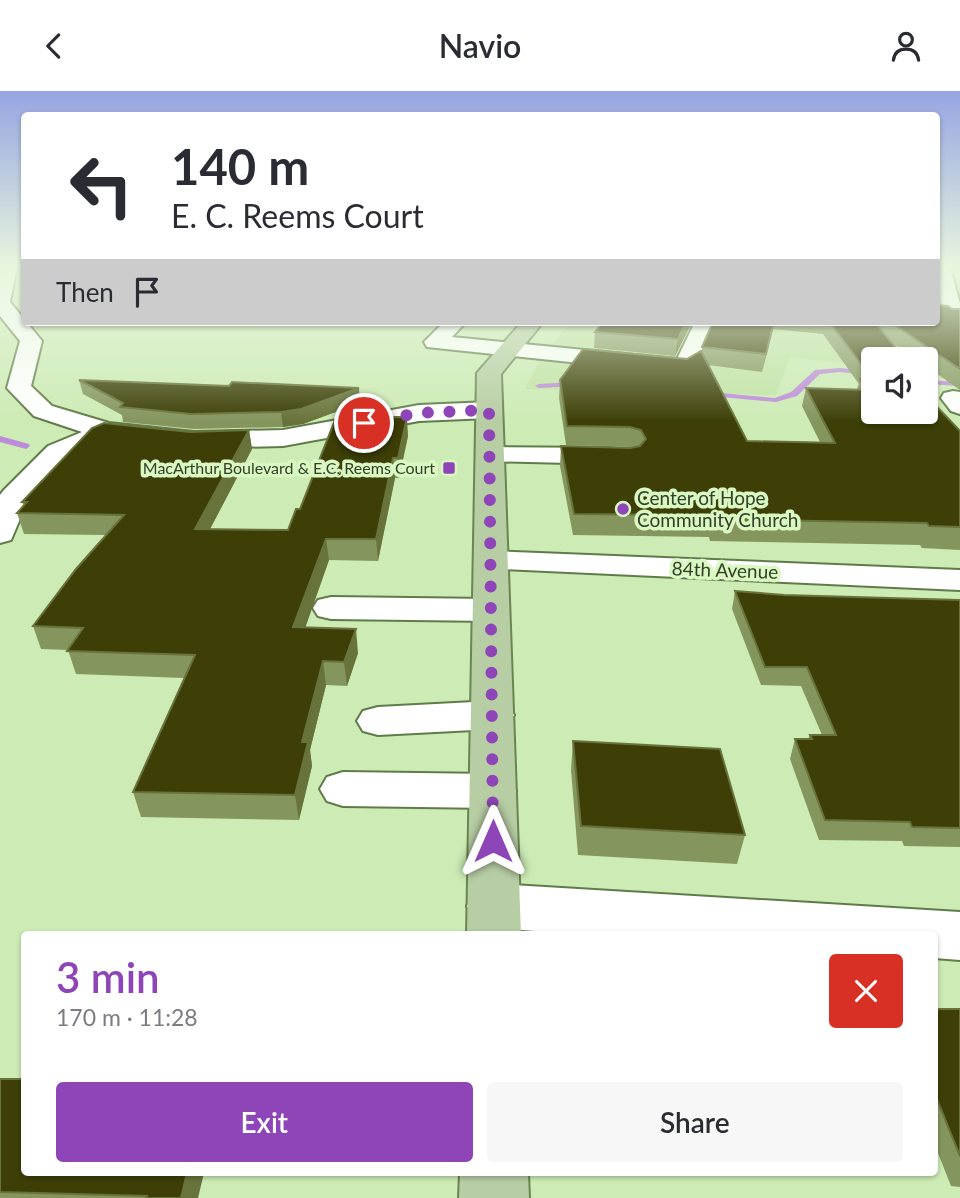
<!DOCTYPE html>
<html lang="en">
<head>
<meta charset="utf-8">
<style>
  body { margin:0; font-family:Lato,sans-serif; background:#f7f7f7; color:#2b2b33; height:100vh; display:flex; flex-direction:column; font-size:26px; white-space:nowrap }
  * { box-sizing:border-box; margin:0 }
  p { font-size:23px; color:#7c7c81 }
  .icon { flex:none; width:38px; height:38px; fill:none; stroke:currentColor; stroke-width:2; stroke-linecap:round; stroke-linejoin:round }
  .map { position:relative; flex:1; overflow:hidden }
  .sheet { position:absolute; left:21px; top:840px; width:917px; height:245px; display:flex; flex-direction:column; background:#fff; border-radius:7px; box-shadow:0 2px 5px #0004 }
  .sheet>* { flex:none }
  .hud { position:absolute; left:21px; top:21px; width:919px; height:214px; border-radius:7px; box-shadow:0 2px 5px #0004; background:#fff; color:#2b2b33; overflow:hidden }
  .controls { position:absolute; left:861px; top:256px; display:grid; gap:14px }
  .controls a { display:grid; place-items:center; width:77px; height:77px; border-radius:7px; background:#fff; box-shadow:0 2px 5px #0004; font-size:35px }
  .pin { position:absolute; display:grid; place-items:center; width:60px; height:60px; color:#fff; margin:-30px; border:4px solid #fff; border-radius:50%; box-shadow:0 2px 7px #0007 }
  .me { position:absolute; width:77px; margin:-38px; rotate:0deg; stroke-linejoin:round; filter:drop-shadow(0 0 5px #0008) }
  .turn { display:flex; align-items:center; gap:24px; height:147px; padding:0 35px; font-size:32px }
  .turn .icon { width:91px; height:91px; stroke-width:2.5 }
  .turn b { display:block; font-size:49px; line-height:60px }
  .then { display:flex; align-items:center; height:66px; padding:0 35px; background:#0003; gap:14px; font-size:26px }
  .round { display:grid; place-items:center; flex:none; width:74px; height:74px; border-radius:7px; background:#f7f7f7 }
  .summary { display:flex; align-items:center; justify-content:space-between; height:119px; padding:0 35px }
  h1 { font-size:42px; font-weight:600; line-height:52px; color:#8e45b7 }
  .button { display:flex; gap:14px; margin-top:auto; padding:14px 35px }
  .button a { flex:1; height:80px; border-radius:7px; background:#8e45b7; color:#fff; font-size:28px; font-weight:600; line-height:80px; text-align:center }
  .button a+a { background:#f7f7f7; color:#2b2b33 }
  header { display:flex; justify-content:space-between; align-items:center; height:91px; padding:0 35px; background:#fff; font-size:32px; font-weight:600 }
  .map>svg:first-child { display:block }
</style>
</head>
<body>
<header><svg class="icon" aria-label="back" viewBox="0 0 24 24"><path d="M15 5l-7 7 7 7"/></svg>Navio<svg class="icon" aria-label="person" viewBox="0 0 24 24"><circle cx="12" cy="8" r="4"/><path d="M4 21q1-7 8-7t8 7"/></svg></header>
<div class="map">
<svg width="960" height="1107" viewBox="0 0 960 1107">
  <rect width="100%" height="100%" fill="#cdebb5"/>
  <path fill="#c2e3a6" d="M 936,176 L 960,176 L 960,281 L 926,278 L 926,268 L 873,268 L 873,274 L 790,267 L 776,304 L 525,298 L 540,268 L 571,231 L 936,231 Z"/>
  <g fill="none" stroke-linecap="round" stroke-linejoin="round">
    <path fill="#bc8cda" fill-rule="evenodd" d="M 840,277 L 873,281 L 873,285 L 840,281 L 820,283 L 797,305 L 776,311 L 710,305 L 706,303 L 710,301 L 775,307 L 791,301 L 815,279 Z
      M 926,289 L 960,291 L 960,295 L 926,293 Z
      M 573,291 L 576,291 L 576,295 L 539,297 L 535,295 L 539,293 Z
      M 0,345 L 29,353 L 30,355 L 26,358 L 0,351 Z"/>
    <defs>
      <path id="minor" d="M 0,176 L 17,176 L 10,211 L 42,250 L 31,295 L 52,315 L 109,332 L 194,341 L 283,339 L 419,314 L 489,311 L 498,314 L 502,319 L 498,324 L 489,327 L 419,330 L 283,355 L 194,357 L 109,348 L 68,367 L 28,409 L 11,449 L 0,452 L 0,404 L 3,400 L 48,355 L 82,341 L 34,325 L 7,297 L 20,250 L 0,225 Z
        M 936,176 L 950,176 L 960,213 L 960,232 L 947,231 L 944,227 L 936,193 Z
        M 444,231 L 466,231 L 452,246 L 677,268 L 695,231 L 715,231 L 696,276 L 685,283 L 427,256 L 424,251 Z
        M 953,300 L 960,301 L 960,323 L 951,320 L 941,307 L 944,302 Z
        M 491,356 L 611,357 L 621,359 L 625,365 L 621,371 L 611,373 L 481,370 L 477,364 L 481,358 Z
        M 491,460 L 960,479 L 960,499 L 479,477 L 474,470 L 479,463 Z
        M 331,506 L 491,508 L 504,511 L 509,519 L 504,527 L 491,530 L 331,528 L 318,525 L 313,517 L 318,509 Z
        M 493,610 L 508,614 L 514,624 L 508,634 L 493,638 L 378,644 L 363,640 L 357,630 L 363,620 L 378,616 Z
        M 343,681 L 493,683 L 510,688 L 516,700 L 510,712 L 493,717 L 343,715 L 327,710 L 320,698 L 327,686 Z
        M 494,793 L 960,821 L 960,869 L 934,867 L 934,844 L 588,844 L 494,837 L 475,831 L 467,815 L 475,799 Z"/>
      <path id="major" d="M 522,231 L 543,231 L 501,283 L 521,844 L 467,844 L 477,282 Z
        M 460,1082 L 528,1082 L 529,1107 L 459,1107 Z"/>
    </defs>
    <use href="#minor" stroke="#607b49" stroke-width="4"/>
    <use href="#major" stroke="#6a8551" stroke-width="4"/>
    <use href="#minor" fill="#fff" fill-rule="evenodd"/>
    <use href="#major" fill="#b7cda4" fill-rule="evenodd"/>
  </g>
  <path fill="#85955e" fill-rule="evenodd" d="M 952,218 L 960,218 L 960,299 L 926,275 L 926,268 L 915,268 L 891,251 L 873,268 L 960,340 L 960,459 L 922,457 L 920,454 L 710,450 L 709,446 L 573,444 L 560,375 L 561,355 L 631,356 L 566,354 L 559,307 L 560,289 L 687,268 L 702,262 L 702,256 L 713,231 L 936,231 ZM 773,238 L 823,243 L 859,293 L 857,298 L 806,297 L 802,315 L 820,351 L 747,350 L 708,274 L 762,281 Z
    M 603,231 L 692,231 L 675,265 L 594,257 L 595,241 Z
    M 79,289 L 360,312 L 303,333 L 283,336 L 194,338 L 123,331 L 122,324 L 83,303 Z
    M 249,339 L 252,358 L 210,438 L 288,439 L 300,418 L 408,345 L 399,387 L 395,387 L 378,470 L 329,469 L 305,537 L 358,562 L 347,595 L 326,594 L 310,659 L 312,675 L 299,729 L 141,726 L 133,701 L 184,587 L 76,583 L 68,559 L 41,558 L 33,535 L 106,444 L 24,443 L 17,422 L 24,415 L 22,411 L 190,341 Z
    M 735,500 L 784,504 L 960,509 L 960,756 L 904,755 L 902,750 L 819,749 L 790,668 L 795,648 L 808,648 L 810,644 L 822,644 L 801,595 L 761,594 L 732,518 Z
    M 573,650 L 745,744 L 737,773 L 578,764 L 571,679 Z
    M 934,918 L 960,918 L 960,1096 L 951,1095 L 934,1052 Z
    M 0,988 L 198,1107 L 0,1107 Z"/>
  <path fill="#68733b" d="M 686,231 L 692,231 L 675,265 L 678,248 Z
    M 774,231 L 773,238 L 762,281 L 766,263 Z
    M 359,297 L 360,312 L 303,333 L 283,336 L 281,321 Z
    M 407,326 L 408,345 L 399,387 L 398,367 Z
    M 249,339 L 252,358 L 199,459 L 195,438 Z
    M 393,367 L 395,387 L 378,470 L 376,448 Z
    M 326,448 L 329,469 L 297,560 L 293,536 Z
    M 356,538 L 358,562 L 347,595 L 344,571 Z
    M 323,570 L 326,594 L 310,659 L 312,675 L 299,729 L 295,704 L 302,651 Z
    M 187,1082 L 204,1082 L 198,1107 L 181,1107 Z"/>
  <path fill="#3d3f07" stroke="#68733b" stroke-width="2" d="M 936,214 L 948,215 L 952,218 L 960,218 L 960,278 L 890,231 L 936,231 Z
    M 603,231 L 686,231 L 678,248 L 595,241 Z
    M 713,231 L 774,231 L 766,263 L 702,256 Z
    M 829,231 L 875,231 L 905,268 L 873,268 L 873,288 Z
    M 583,258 L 687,268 L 701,260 L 747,350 L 835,352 L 806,297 L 867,299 L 860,288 L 873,289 L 873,320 L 926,320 L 926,304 L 960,340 L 960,436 L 929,435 L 927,432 L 714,428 L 712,424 L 574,423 L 561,355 L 630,357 L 640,355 L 646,348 L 641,339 L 630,336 L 567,335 L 560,289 Z
    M 79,289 L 229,295 L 232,291 L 359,297 L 301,318 L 281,321 L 191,323 L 120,316 L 123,312 Z
    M 354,326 L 407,326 L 398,367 L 393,367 L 376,448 L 326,448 L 293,536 L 356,538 L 344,571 L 323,570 L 302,651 L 308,651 L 295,704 L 133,701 L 195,564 L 67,560 L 83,537 L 33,535 L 76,478 L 124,424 L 17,422 L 27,411 L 22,411 L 92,337 L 104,332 L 190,341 L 249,339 L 195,438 L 288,439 L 296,418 L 300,418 L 335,329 Z
    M 735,500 L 784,504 L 960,509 L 960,737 L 912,736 L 910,731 L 825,729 L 795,648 L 812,648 L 810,644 L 836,644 L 807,576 L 765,576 Z
    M 573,650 L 720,658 L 745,744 L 581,735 Z
    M 934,918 L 960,918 L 960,1065 L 934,1001 Z
    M 24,985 L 24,1082 L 187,1082 L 181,1107 L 146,1107 L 147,1105 L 0,1101 L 0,988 L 23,988 Z"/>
  <linearGradient id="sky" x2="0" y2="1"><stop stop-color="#96a4e2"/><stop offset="0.53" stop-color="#e8f6de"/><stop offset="1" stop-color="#e8f6de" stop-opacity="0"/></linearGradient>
  <rect width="960" height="331" fill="url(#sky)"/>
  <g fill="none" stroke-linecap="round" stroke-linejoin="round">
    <path stroke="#8e45b7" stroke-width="12" stroke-dasharray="0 21.6" d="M 364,332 L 419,322 L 489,319 L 493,750"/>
  </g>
  <g fill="#8e45b7" stroke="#daf8c1" stroke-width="2.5">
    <rect x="442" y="370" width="14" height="14" rx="3.5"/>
    <circle cx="623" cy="418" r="7"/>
  </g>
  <g text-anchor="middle" stroke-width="7" stroke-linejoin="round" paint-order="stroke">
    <g font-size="16" fill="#333f29" stroke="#daf8c1" text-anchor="end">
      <text x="435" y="383">MacArthur Boulevard &amp; E.C. Reems Court</text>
    </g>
    <g font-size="19" fill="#333f29" stroke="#daf8c1" text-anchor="start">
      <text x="637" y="414">Center of Hope<tspan x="637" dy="22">Community Church</tspan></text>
    </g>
    <g font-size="19" fill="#333f29" stroke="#daf8c1">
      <text transform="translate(725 479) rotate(2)" y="7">84th Avenue</text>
    </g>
  </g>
</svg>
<div class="controls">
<a><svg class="icon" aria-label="sound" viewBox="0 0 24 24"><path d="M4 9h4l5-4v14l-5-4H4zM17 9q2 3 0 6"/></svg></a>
</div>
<div class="pin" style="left:364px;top:332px;background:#d93025"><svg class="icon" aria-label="arrive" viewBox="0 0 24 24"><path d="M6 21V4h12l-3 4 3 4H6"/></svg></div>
<svg class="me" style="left:493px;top:750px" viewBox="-20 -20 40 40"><path d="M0-17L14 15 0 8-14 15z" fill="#8e45b7" stroke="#fff" stroke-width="4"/></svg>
<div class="hud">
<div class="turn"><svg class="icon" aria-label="left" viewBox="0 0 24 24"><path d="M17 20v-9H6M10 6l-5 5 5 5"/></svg><div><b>140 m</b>E. C. Reems Court</div></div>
<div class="then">Then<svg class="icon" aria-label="arrive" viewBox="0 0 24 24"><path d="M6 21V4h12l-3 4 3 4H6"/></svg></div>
</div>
<section class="sheet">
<div class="summary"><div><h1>3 min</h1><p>170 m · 11:28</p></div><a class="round" style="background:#d93025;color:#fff"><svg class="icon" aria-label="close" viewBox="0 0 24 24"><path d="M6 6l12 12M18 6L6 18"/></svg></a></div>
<div class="button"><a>Exit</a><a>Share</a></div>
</section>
</div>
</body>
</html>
